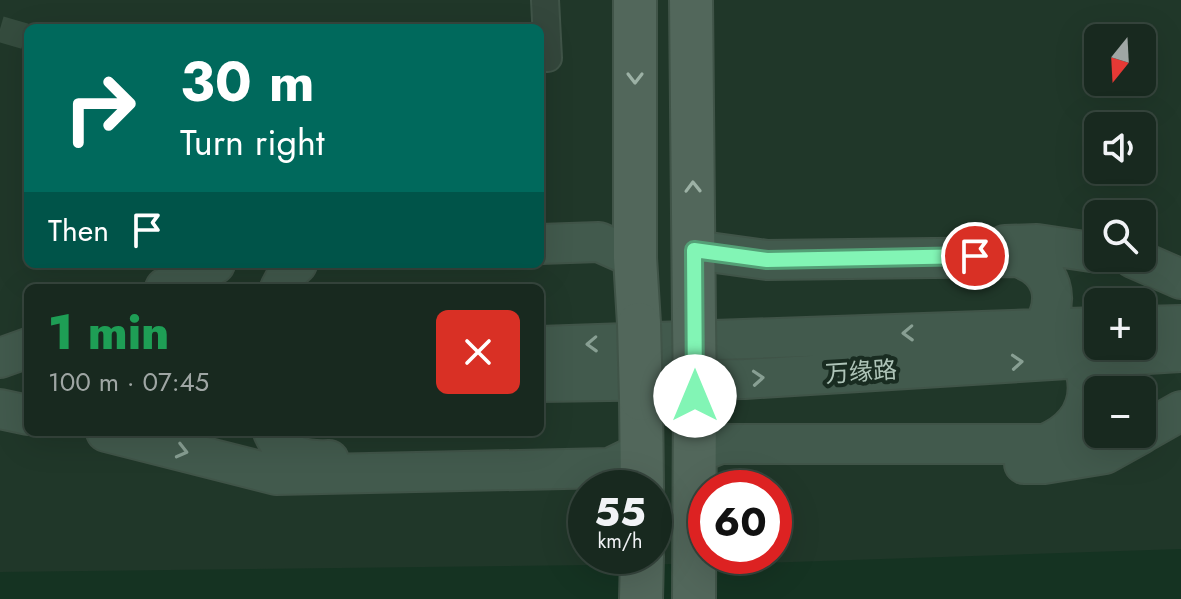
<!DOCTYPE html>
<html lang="en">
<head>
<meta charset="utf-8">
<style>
  body { margin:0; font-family:Jost,"Noto Sans SC",sans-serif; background:#25352c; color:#f1f3f6; height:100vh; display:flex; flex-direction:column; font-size:30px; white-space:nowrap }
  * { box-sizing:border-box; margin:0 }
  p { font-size:26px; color:#9fa6a4 }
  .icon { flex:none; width:44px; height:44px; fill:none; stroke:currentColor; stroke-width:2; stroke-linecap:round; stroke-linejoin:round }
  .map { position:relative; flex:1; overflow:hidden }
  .panel { position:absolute; left:24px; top:284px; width:520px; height:152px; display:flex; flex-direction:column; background:#18291f; border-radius:12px; box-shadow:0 8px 32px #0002,0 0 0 2px #36453d }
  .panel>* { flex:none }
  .hud { position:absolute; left:24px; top:24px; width:520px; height:244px; border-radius:12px; box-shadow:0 8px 32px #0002,0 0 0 2px #36453d; background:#00695c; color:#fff; overflow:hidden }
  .needle { width:52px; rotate:198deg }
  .fabs { position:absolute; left:1084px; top:24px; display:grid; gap:16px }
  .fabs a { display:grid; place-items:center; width:72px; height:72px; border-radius:12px; background:#18291f; box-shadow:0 8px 32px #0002,0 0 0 2px #36453d; font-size:40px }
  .speed { position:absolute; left:568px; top:470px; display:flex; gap:16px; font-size:40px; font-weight:700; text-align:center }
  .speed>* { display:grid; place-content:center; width:104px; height:104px; border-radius:50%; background:#18291f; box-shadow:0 8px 32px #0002,0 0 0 2px #36453d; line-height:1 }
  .speed small { font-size:20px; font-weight:400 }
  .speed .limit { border:12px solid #d22; background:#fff; color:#111 }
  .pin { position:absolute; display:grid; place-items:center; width:68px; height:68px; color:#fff; margin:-34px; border:4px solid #fff; border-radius:50%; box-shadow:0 2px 8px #0007 }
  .me { position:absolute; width:88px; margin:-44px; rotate:0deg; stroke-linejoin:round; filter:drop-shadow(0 0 6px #0008) }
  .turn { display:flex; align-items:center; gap:28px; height:168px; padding:0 24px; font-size:36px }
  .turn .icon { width:104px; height:104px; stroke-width:2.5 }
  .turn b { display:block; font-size:56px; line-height:68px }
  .then { display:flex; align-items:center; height:76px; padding:0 24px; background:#0003; gap:16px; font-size:30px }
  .round { display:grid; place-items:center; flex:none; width:84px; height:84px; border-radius:12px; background:#25352c }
  .overview { display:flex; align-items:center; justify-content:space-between; height:136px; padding:0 24px }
  h1 { font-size:48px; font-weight:800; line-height:60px; color:#1e9e55 }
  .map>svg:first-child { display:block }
</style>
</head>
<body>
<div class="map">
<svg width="1181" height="599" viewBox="0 0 1181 599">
  <rect width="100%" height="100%" fill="#203729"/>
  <path fill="#153322" d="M 1181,549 L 1181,599 L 0,599 L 0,572 L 762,563 Z"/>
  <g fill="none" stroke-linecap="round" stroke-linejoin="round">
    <path stroke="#354c3e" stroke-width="26" stroke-dasharray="26 13" stroke-linecap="butt" d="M 0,29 L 28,37"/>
    <defs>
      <path id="street" d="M 540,58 L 548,58 L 545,0"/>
      <path id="secondary" d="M 540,244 L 599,242 L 635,258
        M 1005,245 L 1037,244 L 1098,253
        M 694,250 L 767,260 L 1017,257 C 1053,268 1061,298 1042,329
        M 1133,258 L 1181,279
        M 165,288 L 215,264
        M 280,288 L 289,271 L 297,264
        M 1142,326 L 1181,325
        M 540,346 L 1098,327
        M 0,358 L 28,348
        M 540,382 L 745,379 L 1181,352
        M 0,409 L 28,415
        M 106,432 L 276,475 L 610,468 L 643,452
        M 273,432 C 284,457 304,461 329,460
        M 1142,433 L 1181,411
        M 695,454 L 720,444 L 1045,444 C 1083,428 1097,396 1081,358
        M 1024,464 L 1044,464 L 1105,454 L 1141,434"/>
      <path id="primary" d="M 635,0 L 635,258 L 639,324
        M 691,0 L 694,321
        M 641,399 L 642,488
        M 641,599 L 642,556
        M 694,599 L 695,396"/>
    </defs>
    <use href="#street" stroke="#405448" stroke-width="30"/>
    <use href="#secondary" stroke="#405448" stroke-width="42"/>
    <use href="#primary" stroke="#405448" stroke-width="46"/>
    <use href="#street" stroke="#34473c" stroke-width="26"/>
    <use href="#secondary" stroke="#425a4d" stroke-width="38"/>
    <use href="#primary" stroke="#52675b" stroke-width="42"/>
    <defs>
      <path id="primary-bridge" d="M 694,321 L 695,396
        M 639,324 L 641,399"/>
    </defs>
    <use href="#primary-bridge" stroke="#405448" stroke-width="46" stroke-linecap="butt"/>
    <use href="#primary-bridge" stroke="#52675b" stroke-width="42"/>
  </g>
  <defs><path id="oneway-chevron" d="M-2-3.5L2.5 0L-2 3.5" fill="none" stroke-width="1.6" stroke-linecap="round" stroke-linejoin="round" transform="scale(2)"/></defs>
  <g stroke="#9cb1a5">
    <use href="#oneway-chevron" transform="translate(635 78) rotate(90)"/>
    <use href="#oneway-chevron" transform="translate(693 187) rotate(-91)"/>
  </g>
  <g stroke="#889f93">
    <use href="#oneway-chevron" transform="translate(908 333) rotate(178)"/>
    <use href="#oneway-chevron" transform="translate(592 344) rotate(178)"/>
    <use href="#oneway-chevron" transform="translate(1017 362) rotate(-4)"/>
    <use href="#oneway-chevron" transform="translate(758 378) rotate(-4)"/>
    <use href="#oneway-chevron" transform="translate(182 451) rotate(14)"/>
  </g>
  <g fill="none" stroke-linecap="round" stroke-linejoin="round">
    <defs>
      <path id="route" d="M 695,396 L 694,250 L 767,260 L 975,256"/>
    </defs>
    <use href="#route" stroke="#549f76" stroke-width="20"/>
    <use href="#route" stroke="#82f5b5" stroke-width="14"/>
  </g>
  <g text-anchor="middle" stroke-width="8" stroke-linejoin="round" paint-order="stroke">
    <g font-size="24" fill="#aec4b8" stroke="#192c21">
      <text transform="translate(861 372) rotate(-4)" y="8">万缘路</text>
    </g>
  </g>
</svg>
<div class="fabs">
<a><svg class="needle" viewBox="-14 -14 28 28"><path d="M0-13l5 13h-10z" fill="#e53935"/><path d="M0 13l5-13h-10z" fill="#9fa6a4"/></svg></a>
<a><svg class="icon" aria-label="sound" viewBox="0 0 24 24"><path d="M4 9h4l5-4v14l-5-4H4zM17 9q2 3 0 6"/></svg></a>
<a><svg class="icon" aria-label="search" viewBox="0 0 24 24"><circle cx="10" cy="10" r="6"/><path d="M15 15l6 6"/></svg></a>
<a>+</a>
<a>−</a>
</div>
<div class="speed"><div>55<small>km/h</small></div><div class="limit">60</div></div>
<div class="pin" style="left:975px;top:256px;background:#d93025"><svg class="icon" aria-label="arrive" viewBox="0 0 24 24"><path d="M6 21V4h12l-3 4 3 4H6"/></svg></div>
<svg class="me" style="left:695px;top:396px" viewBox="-20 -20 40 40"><circle r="19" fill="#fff"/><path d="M0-13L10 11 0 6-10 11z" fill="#82f5b5"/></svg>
<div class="hud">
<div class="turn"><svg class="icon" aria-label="right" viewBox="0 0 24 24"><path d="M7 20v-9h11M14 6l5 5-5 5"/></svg><div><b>30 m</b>Turn right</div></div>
<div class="then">Then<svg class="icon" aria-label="arrive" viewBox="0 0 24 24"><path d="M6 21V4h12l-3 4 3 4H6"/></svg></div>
</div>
<section class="panel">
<div class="overview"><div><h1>1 min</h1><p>100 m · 07:45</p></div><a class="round" style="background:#d93025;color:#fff"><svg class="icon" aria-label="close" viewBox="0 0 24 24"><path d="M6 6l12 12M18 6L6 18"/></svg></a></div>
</section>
</div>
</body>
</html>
